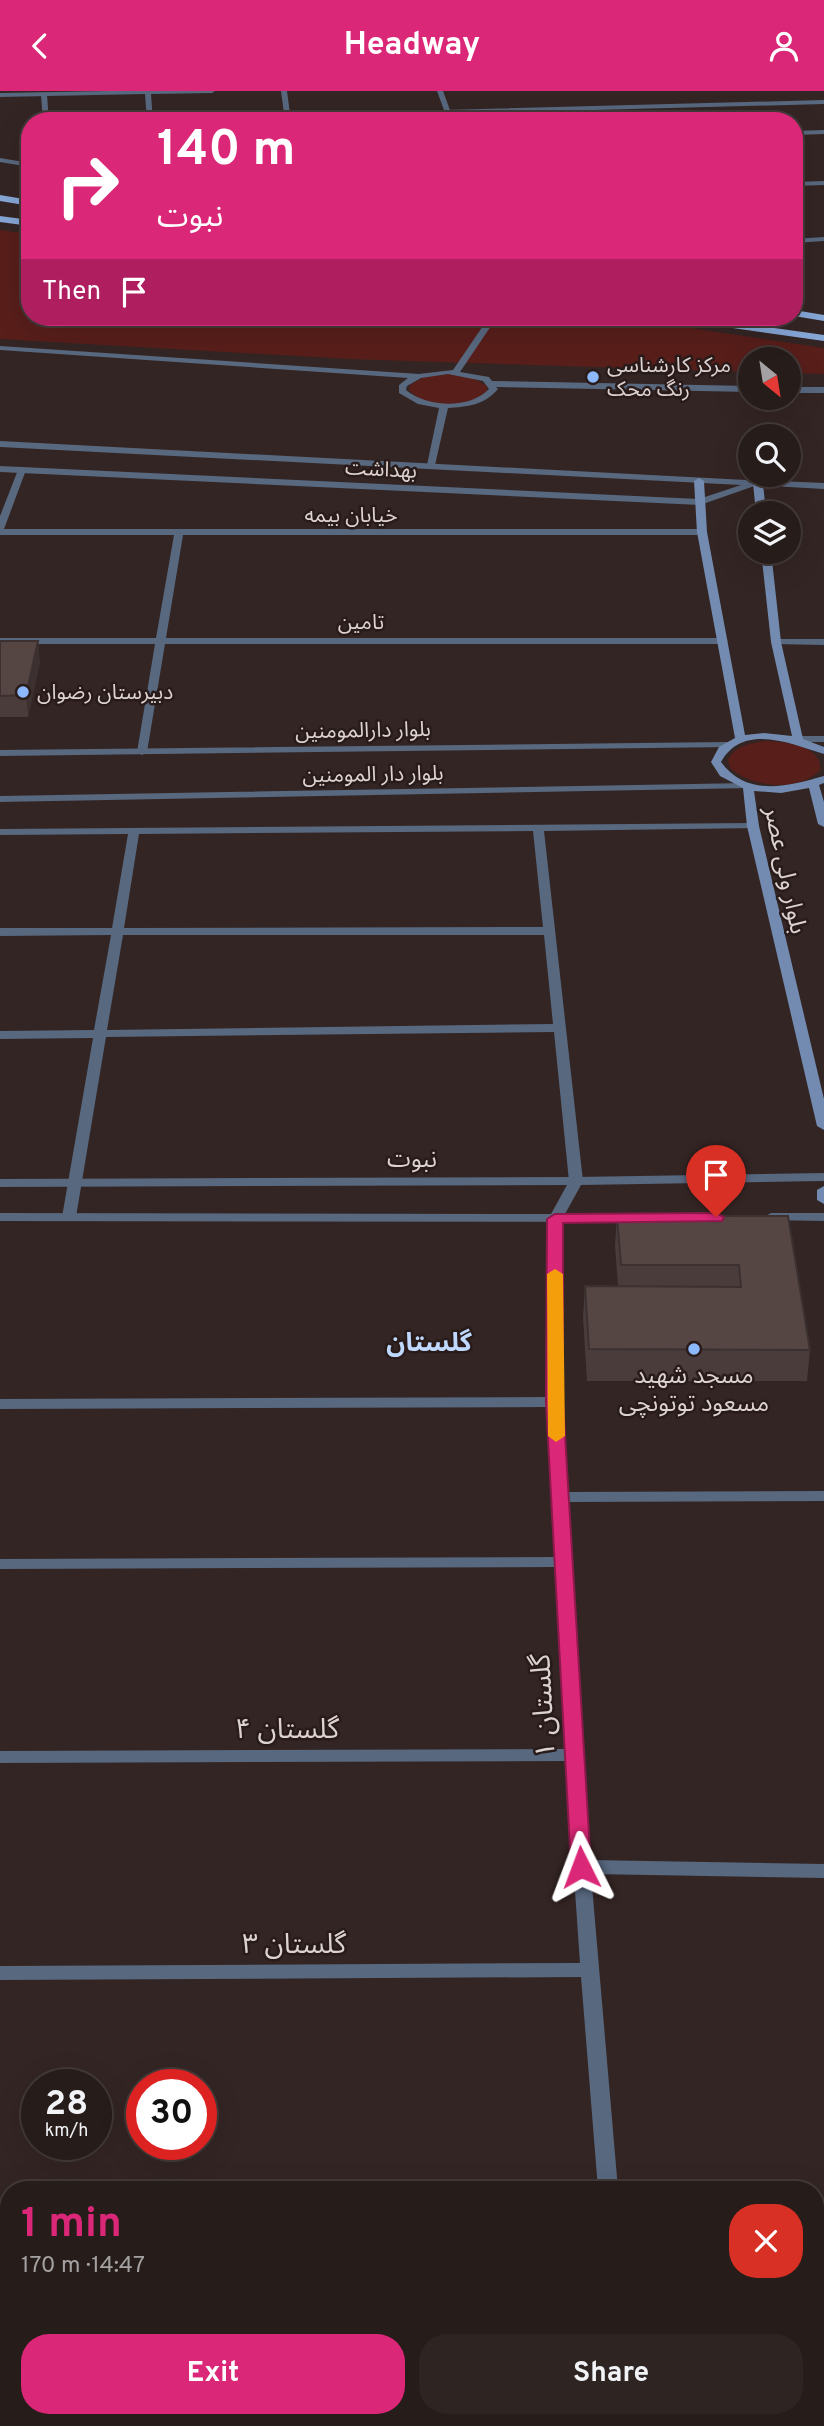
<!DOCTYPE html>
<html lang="en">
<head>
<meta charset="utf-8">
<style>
  body { margin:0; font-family:Overpass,"Noto Sans Arabic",sans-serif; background:#2e2523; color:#f1f3f6; height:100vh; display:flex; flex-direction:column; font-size:26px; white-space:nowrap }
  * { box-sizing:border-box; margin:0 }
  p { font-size:23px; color:#a4a1a2 }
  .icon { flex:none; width:38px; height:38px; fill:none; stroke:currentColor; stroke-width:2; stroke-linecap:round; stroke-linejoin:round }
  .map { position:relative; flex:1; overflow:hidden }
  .drawer { position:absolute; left:0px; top:2090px; width:824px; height:247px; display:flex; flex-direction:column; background:#261c1a; border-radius:28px 28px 0 0; box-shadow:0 7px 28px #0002,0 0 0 2px #423a39 }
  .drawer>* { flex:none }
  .banner { position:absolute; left:21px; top:21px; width:782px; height:214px; border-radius:28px; box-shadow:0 7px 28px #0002,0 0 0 2px #423a39; background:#db2777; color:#fff; overflow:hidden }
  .needle { width:46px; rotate:150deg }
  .fabs { position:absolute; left:738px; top:256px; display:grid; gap:14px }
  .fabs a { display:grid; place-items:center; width:63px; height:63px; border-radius:50%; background:#261c1a; box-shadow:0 7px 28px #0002,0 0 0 2px #423a39; font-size:35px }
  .speed { position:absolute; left:21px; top:1978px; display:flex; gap:14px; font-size:35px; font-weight:700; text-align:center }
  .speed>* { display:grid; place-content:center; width:91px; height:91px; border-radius:50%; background:#261c1a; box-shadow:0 7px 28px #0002,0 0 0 2px #423a39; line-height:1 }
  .speed small { font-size:18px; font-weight:400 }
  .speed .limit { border:10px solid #d22; background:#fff; color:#111 }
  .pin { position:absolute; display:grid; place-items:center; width:60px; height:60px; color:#fff; margin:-72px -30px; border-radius:50% 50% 50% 0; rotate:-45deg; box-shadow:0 0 7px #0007 }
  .pin .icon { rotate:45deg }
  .me { position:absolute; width:77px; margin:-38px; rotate:357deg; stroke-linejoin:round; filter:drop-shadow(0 0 5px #0008) }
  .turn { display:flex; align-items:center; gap:24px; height:147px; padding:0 21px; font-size:32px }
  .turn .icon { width:91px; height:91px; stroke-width:2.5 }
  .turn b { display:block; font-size:49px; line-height:60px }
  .then { display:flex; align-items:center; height:66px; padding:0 21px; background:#0003; gap:14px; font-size:26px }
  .round { display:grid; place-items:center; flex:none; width:74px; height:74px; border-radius:28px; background:#2e2523 }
  .head { display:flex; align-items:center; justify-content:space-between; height:119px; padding:0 21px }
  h1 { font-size:42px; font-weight:700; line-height:52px; color:#db2777 }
  .action { display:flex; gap:14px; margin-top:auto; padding:14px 21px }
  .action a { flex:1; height:80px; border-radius:28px; background:#db2777; color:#fff; font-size:28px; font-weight:700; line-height:80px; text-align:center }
  .action a+a { background:#2e2523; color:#f1f3f6 }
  header { display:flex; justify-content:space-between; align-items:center; height:91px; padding:0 21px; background:#db2777; color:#fff; font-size:32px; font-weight:700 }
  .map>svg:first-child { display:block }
</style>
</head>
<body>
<header><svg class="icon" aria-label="back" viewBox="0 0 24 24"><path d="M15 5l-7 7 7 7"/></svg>Headway<svg class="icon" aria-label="person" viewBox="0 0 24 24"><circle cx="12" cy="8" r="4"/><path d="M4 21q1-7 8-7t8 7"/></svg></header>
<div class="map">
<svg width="824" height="2335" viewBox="0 0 824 2335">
  <rect width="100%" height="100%" fill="#332523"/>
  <path fill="#581e1a" d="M 0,139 L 30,143 L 30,226 L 617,226 L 824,257 L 824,283 L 789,282 L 789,268 L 751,268 L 751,281 L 349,268 L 0,248 Z
    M 449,283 L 473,287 L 487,295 L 487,300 C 472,317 423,318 409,299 L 410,294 L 424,286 Z
    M 767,650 C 784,651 824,654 820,680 C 796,701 753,697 730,677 L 728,669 C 735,654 751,652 767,650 Z"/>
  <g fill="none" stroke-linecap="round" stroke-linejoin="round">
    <path fill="#58687f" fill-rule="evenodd" d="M 281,0 L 287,0 L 290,23 L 824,9 L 824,13 L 291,27 L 291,30 L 285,30 Z
      M 44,2 L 47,4 L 49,30 L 43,30 L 41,4 Z"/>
    <path fill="#58687f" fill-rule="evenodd" d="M 108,0 L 215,0 L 212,2 L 151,3 L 153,30 L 147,30 L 145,3 L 0,6 L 0,2 Z
      M 437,0 L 443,0 L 454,30 L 448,30 Z
      M 824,39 L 824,43 L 794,44 L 794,40 Z
      M 0,67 L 30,72 L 30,76 L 0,71 Z
      M 824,90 L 824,94 L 794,95 L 794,91 Z
      M 824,146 L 824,150 L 794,152 L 794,148 Z
      M 489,226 L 497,226 L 460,281 L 489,286 L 492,290 L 751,295 L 751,301 L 496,296 L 498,298 C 485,314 467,316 448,317 L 435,374 L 431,377 L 427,374 L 439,317 L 418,313 L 399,302 L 399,294 L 408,287 L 0,259 L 0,255 L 419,283 L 453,279 ZM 448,283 L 483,290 L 489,298 C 470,318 428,317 406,299 L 407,295 L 421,287 Z
      M 789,296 L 824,296 L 824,302 L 789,302 Z
      M 22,376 L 26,379 L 4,438 L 702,438 L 707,441 L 702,444 L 183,444 L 166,547 L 723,547 L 728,550 L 723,553 L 165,553 L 147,661 L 142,664 L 137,661 L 155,553 L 0,553 L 0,547 L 156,547 L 174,444 L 0,444 L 0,425 L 18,379 Z
      M 758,389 L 824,392 L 824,398 L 755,394 L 753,392 Z
      M 776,548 L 824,548 L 824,554 L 772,553 L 772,549 Z
      M 753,732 L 759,735 L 757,737 L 544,740 L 583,1090 L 581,1093 L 576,1094 L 569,1090 L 554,941 L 106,946 L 76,1126 L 69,1130 L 62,1126 L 93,947 L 0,948 L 0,940 L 94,939 L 111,844 L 0,845 L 0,837 L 112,837 L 128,743 L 0,744 L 0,738 ZM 533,740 L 543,836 L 124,837 L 139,743 ZM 123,844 L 544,844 L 553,933 L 107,939 Z
      M 555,1124 L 562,1128 L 561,1311 L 567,1401 L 824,1400 L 824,1410 L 568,1411 L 590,1769 L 824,1773 L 824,1787 L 591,1783 L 618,2098 L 598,2098 L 581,1886 L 0,1889 L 0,1875 L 580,1872 L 566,1670 L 0,1672 L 0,1660 L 566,1658 L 556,1476 L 0,1478 L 0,1468 L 555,1466 L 547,1316 L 0,1318 L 0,1308 L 547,1306 L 548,1128 Z
      M 0,2140 L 9,2140 L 9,2158 L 0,2158 Z
      M 677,2328 L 697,2328 L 699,2335 L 677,2335 Z"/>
    <path fill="#58687f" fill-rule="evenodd" d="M 0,350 L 746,389 L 750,392 L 758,389 L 763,392 L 700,414 L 0,381 L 0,375 L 699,408 L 741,394 L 0,356 Z
      M 824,645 L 824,651 L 798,651 L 793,648 L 798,645 Z
      M 727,651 L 731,652 L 731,656 L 0,665 L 0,659 Z
      M 748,692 L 752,693 L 752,697 L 0,711 L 0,705 Z
      M 824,1082 L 824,1090 L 581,1094 L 565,1123 L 641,1124 L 643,1127 L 641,1130 L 636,1131 L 0,1130 L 0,1122 L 551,1123 L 567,1094 L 0,1096 L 0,1088 L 576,1086 Z
      M 771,1122 L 824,1122 L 824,1130 L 766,1129 L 764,1126 Z"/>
    <path fill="#738bb0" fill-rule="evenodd" d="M 699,387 L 704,390 L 707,441 L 745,644 L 764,642 L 792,645 L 771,551 L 761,460 L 771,460 L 781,551 L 803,648 L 824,656 L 824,663 C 792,653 743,631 721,671 C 748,707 788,695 824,685 L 824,692 L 819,694 L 824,711 L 824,736 L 818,733 L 809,697 L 781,702 L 754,700 L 759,735 L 824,1008 L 824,1039 L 817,1035 L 747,735 L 743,697 L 720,685 L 711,671 L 719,656 L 735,647 L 697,441 L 694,390 Z
      M 758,389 L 763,392 L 766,422 L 756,422 L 753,392 Z
      M 824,1095 L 824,1113 L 817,1109 L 817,1099 Z"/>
    <path fill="#86a6d6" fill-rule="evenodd" d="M 0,104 L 30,109 L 30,115 L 0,110 Z
      M 0,125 L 30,129 L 30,135 L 0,131 Z
      M 794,219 L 824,224 L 824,230 L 794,225 Z
      M 672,226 L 696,226 L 824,244 L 824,250 L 677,229 Z"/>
  </g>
  <path fill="#493c3a" d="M 0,550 L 40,571 L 28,626 L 0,626 Z
    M 617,1125 L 788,1125 L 810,1259 L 807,1290 L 587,1290 L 583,1226 L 585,1195 L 618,1195 L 615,1155 Z"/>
  <path fill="#3c3130" d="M 38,550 L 40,571 L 28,626 L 26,604 Z"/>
  <path fill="#554644" stroke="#3c3130" stroke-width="2" d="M 0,550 L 38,550 L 26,604 L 0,605 Z
    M 617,1125 L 788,1125 L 810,1259 L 589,1258 L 585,1195 L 741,1196 L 739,1174 L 621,1174 Z"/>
  <path fill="#db2777" stroke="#8e194d" stroke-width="2" d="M 716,1122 L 724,1126 L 722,1130 L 563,1132 L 563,1311 L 591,1776 L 588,1782 L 581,1784 L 574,1782 L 571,1776 L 546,1311 L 547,1128 L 555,1123 Z"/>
  <path fill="#f59e0b" d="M 555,1178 L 563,1183 L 565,1345 L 556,1351 L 548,1345 L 547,1183 Z"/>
  <g fill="#8cb9fc" stroke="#291b1a" stroke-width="2.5">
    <circle cx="593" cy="286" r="7"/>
    <circle cx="23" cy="601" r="7"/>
    <circle cx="694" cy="1258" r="7"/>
  </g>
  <g text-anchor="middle" stroke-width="5" stroke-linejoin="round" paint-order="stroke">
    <g font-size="21" fill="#dcd3d1" stroke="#291b1a" text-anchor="start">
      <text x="607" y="281">مرکز کارشناسی<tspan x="607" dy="24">رنگ محک</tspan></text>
      <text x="37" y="608">دبیرستان رضوان</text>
    </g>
    <g font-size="21" fill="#dcd3d1" stroke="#291b1a">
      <text transform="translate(381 378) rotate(3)" y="7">بهداشت</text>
      <text x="351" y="431">خیابان بیمه</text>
      <text x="361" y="538">تامین</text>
      <text transform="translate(363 639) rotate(-1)" y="7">بلوار دارالمومنین</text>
      <text transform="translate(373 683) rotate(-1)" y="7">بلوار دار المومنین</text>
    </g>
    <g font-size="24" fill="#dcd3d1" stroke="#291b1a">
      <text transform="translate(786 779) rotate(78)" y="8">بلوار ولی عصر</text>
      <text x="412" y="1076">نبوت</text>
    </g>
    <g font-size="24" fill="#dcd3d1" stroke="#291b1a">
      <text x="694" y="1292">مسجد شهید<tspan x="694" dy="28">مسعود توتونچی</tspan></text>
    </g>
    <g font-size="26" font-weight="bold" fill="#bed8fe" stroke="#291b1a">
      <text x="429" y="1260">گلستان</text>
    </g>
    <g font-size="28" fill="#dcd3d1" stroke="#291b1a">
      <text transform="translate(542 1615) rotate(-93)" y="10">گلستان ۱</text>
      <text x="287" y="1647">گلستان ۴</text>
      <text x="294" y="1862">گلستان ۳</text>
    </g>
  </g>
</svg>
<div class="fabs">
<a><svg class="needle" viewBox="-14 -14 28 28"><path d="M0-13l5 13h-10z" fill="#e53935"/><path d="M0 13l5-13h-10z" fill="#a4a1a2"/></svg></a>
<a><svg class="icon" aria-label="search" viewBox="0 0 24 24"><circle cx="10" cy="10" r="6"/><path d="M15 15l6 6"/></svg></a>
<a><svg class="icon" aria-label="layers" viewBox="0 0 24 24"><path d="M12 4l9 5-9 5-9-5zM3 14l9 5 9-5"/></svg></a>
</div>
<div class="speed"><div>28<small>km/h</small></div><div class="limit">30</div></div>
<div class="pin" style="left:716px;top:1126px;background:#d93025"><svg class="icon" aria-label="arrive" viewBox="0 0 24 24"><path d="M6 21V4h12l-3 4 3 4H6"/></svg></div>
<svg class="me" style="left:581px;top:1776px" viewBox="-20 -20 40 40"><path d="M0-17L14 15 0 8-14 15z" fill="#db2777" stroke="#fff" stroke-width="4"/></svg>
<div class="banner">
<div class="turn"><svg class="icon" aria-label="right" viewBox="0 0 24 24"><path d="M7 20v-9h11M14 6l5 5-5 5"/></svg><div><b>140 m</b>نبوت</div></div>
<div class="then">Then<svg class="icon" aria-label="arrive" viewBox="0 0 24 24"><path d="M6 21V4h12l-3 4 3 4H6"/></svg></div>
</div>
<section class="drawer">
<div class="head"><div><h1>1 min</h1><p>170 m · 14:47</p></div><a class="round" style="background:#d93025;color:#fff"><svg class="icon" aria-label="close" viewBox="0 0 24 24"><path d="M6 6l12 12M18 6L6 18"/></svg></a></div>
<div class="action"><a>Exit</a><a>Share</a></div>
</section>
</div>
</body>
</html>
